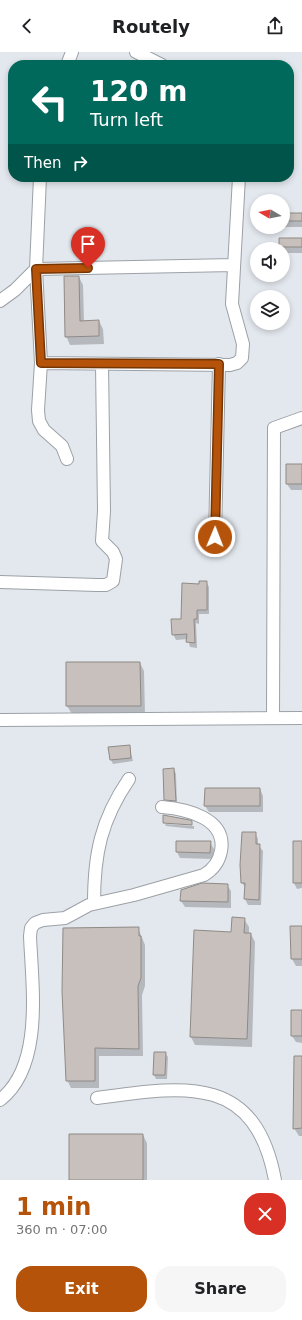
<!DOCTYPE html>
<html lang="en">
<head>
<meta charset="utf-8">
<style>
  body { margin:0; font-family:"DejaVu Sans",sans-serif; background:#f6f6f6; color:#202124; height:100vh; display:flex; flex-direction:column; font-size:15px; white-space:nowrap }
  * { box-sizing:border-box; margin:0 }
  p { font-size:13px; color:#757577 }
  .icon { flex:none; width:22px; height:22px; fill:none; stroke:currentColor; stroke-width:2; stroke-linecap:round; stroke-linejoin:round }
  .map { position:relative; height:1128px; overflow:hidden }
  .side { display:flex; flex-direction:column; background:#fff; flex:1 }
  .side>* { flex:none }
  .guide { position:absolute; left:8px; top:8px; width:286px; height:122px; border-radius:16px; box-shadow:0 2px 6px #0003; background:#00695c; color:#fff; overflow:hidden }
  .needle { width:26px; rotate:280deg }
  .controls { position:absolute; left:250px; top:142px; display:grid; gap:8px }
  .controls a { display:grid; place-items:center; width:40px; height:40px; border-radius:50%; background:#fff; box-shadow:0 2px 6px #0003; font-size:20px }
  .pin { position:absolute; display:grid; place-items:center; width:34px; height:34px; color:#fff; margin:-41px -17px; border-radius:50% 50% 50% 0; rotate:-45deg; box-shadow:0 0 4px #0007 }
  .pin .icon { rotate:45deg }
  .me { position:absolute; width:44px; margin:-22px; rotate:1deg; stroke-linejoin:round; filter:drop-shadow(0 0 3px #0008) }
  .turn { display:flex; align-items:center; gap:14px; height:84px; padding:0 16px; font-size:18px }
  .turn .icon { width:52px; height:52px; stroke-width:2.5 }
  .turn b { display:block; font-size:28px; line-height:34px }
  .then { display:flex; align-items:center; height:38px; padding:0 16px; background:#0003; gap:8px; font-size:15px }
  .round { display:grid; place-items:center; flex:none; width:42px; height:42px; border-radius:16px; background:#f6f6f6 }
  .head { display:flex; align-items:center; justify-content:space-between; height:68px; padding:0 16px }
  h1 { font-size:24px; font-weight:700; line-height:30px; color:#b45309 }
  .primary-button { display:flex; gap:8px; margin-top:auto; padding:8px 16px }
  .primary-button a { flex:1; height:46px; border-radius:16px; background:#b45309; color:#fff; font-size:16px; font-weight:700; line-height:46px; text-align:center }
  .primary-button a+a { background:#f6f6f6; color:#202124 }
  header { display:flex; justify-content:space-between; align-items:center; height:52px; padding:0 16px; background:#fff; font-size:18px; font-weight:700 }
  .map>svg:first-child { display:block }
</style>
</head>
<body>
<header><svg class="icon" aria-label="back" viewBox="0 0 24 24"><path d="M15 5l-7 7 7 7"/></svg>Routely<svg class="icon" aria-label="share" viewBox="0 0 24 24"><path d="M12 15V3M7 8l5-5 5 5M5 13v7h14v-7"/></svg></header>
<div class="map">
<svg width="302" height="1128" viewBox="0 0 302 1128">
  <rect width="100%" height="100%" fill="#e3e8ee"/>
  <path fill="#0003" d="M 283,162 L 302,162 L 302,175 L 283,175 Z
    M 280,187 L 302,187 L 302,201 L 283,201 L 283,197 L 280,195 Z
    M 79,225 L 83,233 L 84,270 L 99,269 L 103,277 L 104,292 L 70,293 L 66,284 Z
    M 302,413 L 302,438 L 291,438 L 287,432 Z
    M 206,530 L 209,535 L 209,562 L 199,562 L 199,572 L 196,571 L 197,596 L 190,595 L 188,587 L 176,588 L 173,582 L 200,533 Z
    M 140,611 L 144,619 L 145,662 L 72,662 L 67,654 Z
    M 129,694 L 133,709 L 113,712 L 111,708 Z
    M 174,717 L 176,722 L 177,753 L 168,752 L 165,747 Z
    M 260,737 L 263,744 L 263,760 L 209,760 L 205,754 Z
    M 165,772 L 194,774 L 194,777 L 166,774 Z
    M 255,781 L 258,787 L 258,793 L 263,799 L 261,853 L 248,853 L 245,847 L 246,836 L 242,831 Z
    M 210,790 L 214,797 L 213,807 L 180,806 L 177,800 Z
    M 302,790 L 302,836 L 297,837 L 294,831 Z
    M 227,833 L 231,839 L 231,856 L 185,855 L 181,849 Z
    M 244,867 L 249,875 L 249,882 L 251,882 L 255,890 L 252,995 L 195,993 L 191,985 L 232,881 Z
    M 302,875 L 302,914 L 296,914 L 292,907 Z
    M 138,876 L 145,893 L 145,934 L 142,943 L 143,1004 L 99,1004 L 99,1036 L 71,1036 L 67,1028 Z
    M 302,959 L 302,991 L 296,990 L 292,984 Z
    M 165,1001 L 168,1005 L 167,1027 L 156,1027 L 154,1023 Z
    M 302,1005 L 302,1084 L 299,1084 L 294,1076 Z
    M 143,1083 L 147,1091 L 147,1128 L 70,1128 Z"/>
  <path fill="#c7c0bc" stroke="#908a86" d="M 283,161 L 302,161 L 302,169 L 283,169 Z
    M 279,186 L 302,186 L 302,195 L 279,195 Z
    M 64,224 L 79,224 L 80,269 L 99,268 L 99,284 L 65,285 Z
    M 286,412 L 302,412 L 302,432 L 286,432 Z
    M 199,529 L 207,529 L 207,558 L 197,558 L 197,567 L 194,567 L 195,591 L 186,590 L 187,582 L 172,583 L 171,567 L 181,567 L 182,531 L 199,532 Z
    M 66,610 L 140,610 L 141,654 L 66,654 Z
    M 130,693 L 131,706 L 110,708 L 108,695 Z
    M 174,716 L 176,749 L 164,748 L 163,717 Z
    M 205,736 L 260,736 L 260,754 L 204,754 Z
    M 163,763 L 190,768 L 192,769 L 192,773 L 163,771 Z
    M 242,780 L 256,780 L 256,792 L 260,792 L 259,848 L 244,847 L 245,831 L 241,831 L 240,813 Z
    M 176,789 L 211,789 L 210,801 L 176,800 Z
    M 293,789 L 302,789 L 302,831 L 293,831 Z
    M 202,831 L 228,832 L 228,850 L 180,849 L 181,838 Z
    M 232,865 L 245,866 L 244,881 L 251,881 L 247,987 L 190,985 L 194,878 L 231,880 Z
    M 290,874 L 302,874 L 302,907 L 291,907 Z
    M 139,875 L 139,884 L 141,884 L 141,926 L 138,934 L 139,997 L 95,996 L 95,1029 L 66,1029 L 62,939 L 63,876 Z
    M 291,958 L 302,958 L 302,984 L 291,984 Z
    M 154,1000 L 166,1000 L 165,1023 L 153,1023 Z
    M 294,1004 L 302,1004 L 302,1076 L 293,1077 Z
    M 69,1082 L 143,1082 L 143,1128 L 69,1128 Z"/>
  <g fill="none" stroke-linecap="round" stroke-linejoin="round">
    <defs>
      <path id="minor" d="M 136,0 L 162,13
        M 67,13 L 72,0
        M 40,125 L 36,217 L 41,311 L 38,358 L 39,369 L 44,378 L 62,394 L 67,407
        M 0,249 L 15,238 L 36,217 L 233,213
        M 41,311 L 230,313 L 237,311 L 242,306 L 243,292 L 232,252 L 239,125
        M 215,485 L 219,312
        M 0,530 L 97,533 L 106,533 L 113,529 L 116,507 L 113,500 L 102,489 L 104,459 L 102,312
        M 273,666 L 274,376 L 302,366
        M 0,668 L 302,666
        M 94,851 C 94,802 101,768 129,727
        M 97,1046 C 184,1034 255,1021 275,1128
        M 0,1048 C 44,1014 32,934 30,884 L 31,876 L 35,871 L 43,868 L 65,866 L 89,853 L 134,843 L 204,823 C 214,817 219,810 221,799 C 227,766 186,757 162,755"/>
    </defs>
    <use href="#minor" stroke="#9ca1a6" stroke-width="14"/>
    <use href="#minor" stroke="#fff" stroke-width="12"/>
  </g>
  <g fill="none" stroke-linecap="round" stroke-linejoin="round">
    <defs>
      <path id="route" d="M 88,216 L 36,217 L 41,311 L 219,312 L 215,485"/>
    </defs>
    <use href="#route" stroke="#753606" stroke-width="10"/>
    <use href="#route" stroke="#b45309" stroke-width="7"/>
  </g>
</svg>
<div class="controls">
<a><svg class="needle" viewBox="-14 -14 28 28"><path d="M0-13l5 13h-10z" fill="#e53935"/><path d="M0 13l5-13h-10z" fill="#757577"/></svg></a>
<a><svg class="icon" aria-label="sound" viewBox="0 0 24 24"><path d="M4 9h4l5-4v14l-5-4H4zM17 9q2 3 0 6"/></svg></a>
<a><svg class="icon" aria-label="layers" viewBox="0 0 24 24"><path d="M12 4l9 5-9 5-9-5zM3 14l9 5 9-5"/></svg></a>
</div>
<div class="pin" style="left:88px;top:216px;background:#d93025"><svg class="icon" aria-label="arrive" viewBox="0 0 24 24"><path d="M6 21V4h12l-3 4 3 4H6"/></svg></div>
<svg class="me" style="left:215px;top:485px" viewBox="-20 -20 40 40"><circle r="17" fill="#b45309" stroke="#fff" stroke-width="3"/><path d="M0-11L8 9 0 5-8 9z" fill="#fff"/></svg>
<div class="guide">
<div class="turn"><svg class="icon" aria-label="left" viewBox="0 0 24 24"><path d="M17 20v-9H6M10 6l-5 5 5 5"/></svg><div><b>120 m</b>Turn left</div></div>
<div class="then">Then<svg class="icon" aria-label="right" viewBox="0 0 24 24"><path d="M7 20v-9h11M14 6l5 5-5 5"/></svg></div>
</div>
</div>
<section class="side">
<div class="head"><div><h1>1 min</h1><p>360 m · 07:00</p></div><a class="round" style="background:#d93025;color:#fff"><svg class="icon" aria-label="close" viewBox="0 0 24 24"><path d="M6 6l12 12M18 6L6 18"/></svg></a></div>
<div class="primary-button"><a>Exit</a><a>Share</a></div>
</section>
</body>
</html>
